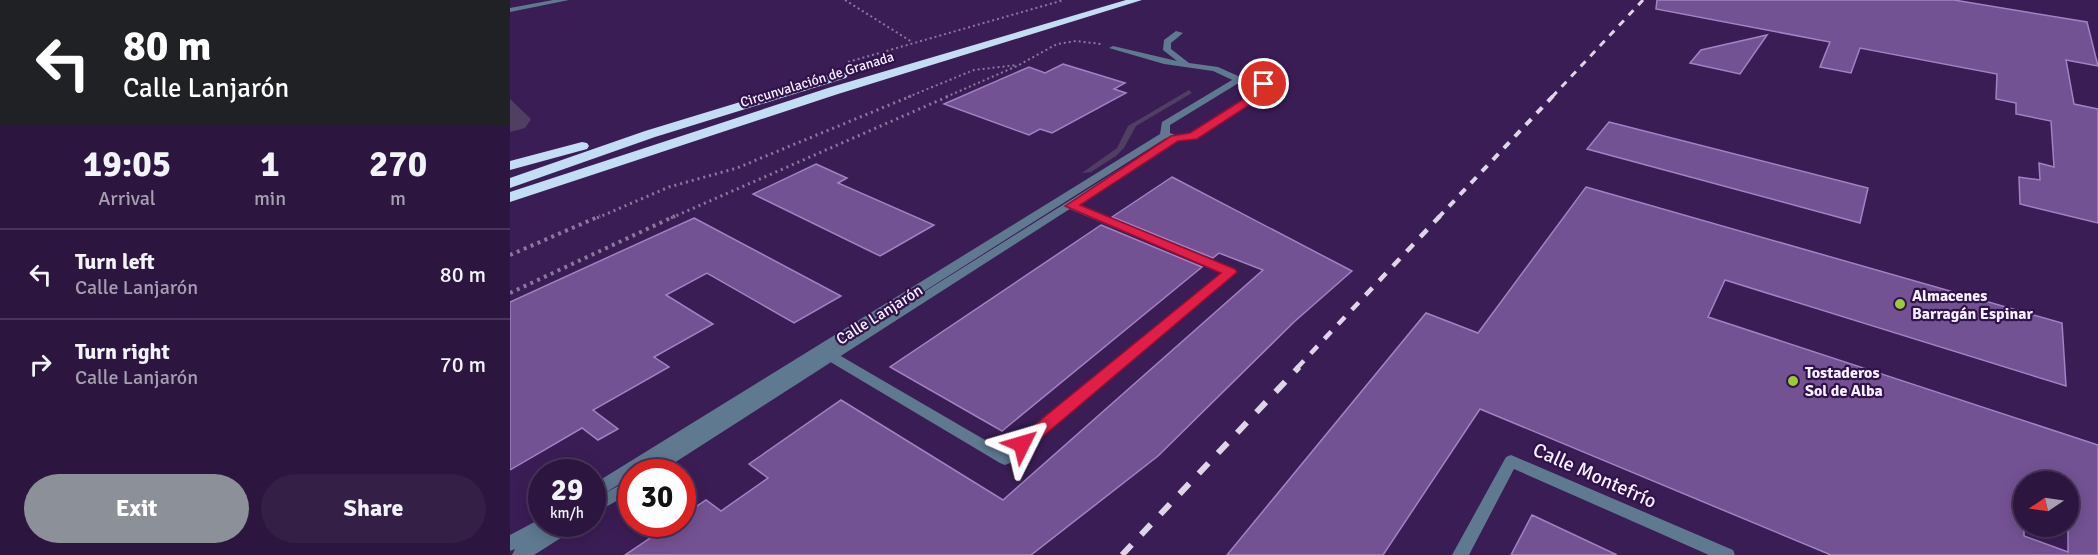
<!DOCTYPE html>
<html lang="en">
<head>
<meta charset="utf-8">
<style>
  body { margin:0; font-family:Signika,sans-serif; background:#341f47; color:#f1f3f6; height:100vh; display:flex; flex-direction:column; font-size:22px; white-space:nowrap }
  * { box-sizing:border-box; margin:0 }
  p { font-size:20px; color:#a69fb1 }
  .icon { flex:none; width:33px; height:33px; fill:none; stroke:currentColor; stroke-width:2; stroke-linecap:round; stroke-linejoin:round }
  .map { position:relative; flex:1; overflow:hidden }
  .details { display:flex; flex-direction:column; background:#2c1640; width:510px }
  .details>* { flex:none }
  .top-card { background:#202124; color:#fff; overflow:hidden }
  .needle { width:39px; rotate:257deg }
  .tools { position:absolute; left:1503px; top:471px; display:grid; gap:12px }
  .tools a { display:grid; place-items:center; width:66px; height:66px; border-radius:50%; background:#2c1640; box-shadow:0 3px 15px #0003,0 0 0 2px #483559; font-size:30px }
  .speed { position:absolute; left:18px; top:459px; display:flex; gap:12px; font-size:30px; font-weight:700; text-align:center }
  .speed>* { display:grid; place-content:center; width:78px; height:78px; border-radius:50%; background:#2c1640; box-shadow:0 3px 15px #0003,0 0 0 2px #483559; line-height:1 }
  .speed small { font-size:15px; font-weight:400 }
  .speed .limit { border:9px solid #d22; background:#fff; color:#111 }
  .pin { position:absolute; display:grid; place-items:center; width:51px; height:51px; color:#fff; margin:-26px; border:3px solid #fff; border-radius:50%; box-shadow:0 2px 6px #0007 }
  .me { position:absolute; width:66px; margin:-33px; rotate:50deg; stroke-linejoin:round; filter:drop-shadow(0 0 4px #0008) }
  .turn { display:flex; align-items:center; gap:21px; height:126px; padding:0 24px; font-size:27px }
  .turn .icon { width:78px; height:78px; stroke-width:2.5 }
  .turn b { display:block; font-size:42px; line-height:51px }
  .eta { display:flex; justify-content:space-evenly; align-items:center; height:102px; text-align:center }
  .eta b { font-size:36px; font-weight:700; line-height:42px }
  .button { display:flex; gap:12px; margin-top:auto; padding:12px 24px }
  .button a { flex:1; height:69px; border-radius:36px; background:#8c9099; color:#fff; font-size:24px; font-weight:700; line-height:69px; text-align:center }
  .button a+a { background:#341f47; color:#f1f3f6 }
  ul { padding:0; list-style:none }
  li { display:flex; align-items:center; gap:18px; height:90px; padding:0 24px; border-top:2px solid #483559 }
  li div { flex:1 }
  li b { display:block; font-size:22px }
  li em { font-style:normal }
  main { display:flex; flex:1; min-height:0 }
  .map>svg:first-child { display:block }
</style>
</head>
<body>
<main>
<section class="details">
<div class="top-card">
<div class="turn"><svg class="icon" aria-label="left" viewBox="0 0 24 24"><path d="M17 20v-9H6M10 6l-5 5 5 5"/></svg><div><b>80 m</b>Calle Lanjarón</div></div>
</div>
<div class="eta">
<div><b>19:05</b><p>Arrival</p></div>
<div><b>1</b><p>min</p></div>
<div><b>270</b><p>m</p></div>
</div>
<ul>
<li><svg class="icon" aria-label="left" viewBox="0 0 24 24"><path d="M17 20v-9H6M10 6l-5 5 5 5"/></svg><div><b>Turn left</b><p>Calle Lanjarón</p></div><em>80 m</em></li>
<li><svg class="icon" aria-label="right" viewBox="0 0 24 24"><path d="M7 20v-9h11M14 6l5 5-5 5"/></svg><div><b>Turn right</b><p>Calle Lanjarón</p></div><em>70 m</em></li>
</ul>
<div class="button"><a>Exit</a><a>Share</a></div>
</section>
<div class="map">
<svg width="1588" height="555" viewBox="0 0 1588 555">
  <rect width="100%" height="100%" fill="#3b1d55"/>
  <path fill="#503e63" d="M 679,90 L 682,93 L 626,126 L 614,148 L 606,156 L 581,172 L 572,173 L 607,148 L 618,126 Z
    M 0,99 L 21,119 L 15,128 L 0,132 Z"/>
  <path fill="#735293" stroke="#a282c3" stroke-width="1.5" fill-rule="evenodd" d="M 1147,0 L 1444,0 L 1577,22 L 1588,66 L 1556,60 L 1564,104 L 1588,109 L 1588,223 L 1510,204 L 1509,177 L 1530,180 L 1529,163 L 1544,167 L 1541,121 L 1506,114 L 1506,103 L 1486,99 L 1487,74 L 1350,48 L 1341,73 L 1310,67 L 1320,42 L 1146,9 Z
    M 1257,35 L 1230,74 L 1180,63 L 1191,50 Z
    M 553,64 L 615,83 L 604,89 L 616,93 L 542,133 L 530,129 L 519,135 L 434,104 L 519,67 L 535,73 Z
    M 1099,122 L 1358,188 L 1350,223 L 1077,149 Z
    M 306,164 L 337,178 L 328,183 L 424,225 L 370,256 L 243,194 Z
    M 662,177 L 842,271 L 784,322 L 648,456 L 521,555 L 115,555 L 161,524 L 172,524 L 172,516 L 196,500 L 211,511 L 258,478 L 239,464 L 331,400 L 493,500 L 753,270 L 709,253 L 703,258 L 602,217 Z
    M 1076,187 L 1552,323 L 1556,386 L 1215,280 L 1198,317 L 1588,445 L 1588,555 L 1321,555 L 970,409 L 873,555 L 717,555 L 916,313 L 968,333 ZM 1514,482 L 1558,482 L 1558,552 L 1514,536 Z
    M 184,218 L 331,296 L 284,323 L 197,273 L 156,295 L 203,324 L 144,357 L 159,367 L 83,410 L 108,429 L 88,440 L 72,428 L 0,470 L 0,302 Z
    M 591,225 L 692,267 L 492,431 L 380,367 Z
    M 1022,515 L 1107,555 L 1001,555 Z"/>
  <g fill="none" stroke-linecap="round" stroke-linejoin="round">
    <path stroke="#8b789e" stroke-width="2" stroke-dasharray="2 3" stroke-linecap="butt" d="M 335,0 L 402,42
      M 338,62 L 554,0
      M 398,97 L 464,70 L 507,65
      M 436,97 L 507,66 L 547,44 L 566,41 L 591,44"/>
    <path stroke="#8b789e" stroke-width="3" stroke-dasharray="2 4" stroke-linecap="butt" d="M 87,218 L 159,187 L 227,168 L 401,96
      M 161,218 L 439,96"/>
    <path stroke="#8b789e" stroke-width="4" stroke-dasharray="3 4.5" stroke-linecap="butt" d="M 0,255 L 90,216
      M 0,293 L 165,216"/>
    <path fill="#5f7991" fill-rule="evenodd" d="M 666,31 L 673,33 L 661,43 L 661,49 L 679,63 L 708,67 L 735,79 L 735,83 L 729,83 L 703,71 L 654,64 L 599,48 L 603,46 L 667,61 L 653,50 L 654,40 Z"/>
    <path fill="#5f7991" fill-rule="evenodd" d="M 561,203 L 724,269 L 726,272 L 500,463 L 495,465 L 490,463 L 307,354 L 305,351 L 307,348 L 317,348 L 494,451 L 712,273 L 557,208 L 556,206 L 557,204 Z
      M 1001,455 L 1223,550 L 1225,555 L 1199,555 L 1004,469 L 959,555 L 942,555 L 996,457 Z"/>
    <path fill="#5f7991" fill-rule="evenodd" d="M 43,0 L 59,0 L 0,12 L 0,8 Z
      M 742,77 L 757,82 L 758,84 L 755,94 L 686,138 L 665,141 L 656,138 L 312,356 L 642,149 L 648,149 L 650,151 L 150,472 L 132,472 L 133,469 L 127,472 L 122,472 L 122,476 L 92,495 L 122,478 L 122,492 L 82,515 L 82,501 L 87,498 L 82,499 L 82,485 L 650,134 L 652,122 L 722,80 ZM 741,83 L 749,85 L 748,91 L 681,133 L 665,135 L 660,133 L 660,125 L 727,84 Z
      M 32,518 L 32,524 L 41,524 L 39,528 L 46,524 L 67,524 L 65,529 L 24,555 L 2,555 L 5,549 L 0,551 L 0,535 Z"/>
    <path fill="#c3ddf4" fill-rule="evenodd" d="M 616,0 L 632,0 L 328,94 L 0,202 L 0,192 L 318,88 Z
      M 332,71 L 338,75 L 336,78 L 145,137 L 0,188 L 0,178 L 135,131 Z
      M 72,142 L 77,143 L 79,146 L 77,149 L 0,170 L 0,161 Z"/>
    <path stroke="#ded5e9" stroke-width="3" stroke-dasharray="7 7" stroke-linecap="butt" d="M 1042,97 L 1133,0"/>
    <path stroke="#ded5e9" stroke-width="4" stroke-dasharray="8 8" stroke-linecap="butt" d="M 928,218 L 1043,96"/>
    <path stroke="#ded5e9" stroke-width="4.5" stroke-dasharray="10 10" stroke-linecap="butt" d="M 787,368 L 930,216"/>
    <path stroke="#ded5e9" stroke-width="6" stroke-dasharray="14 14" stroke-linecap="butt" d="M 612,555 L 789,367"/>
  </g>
  <path fill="#e11d48" stroke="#92132f" stroke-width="1.5" d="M 754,81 L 759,84 L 756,94 L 687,139 L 668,141 L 570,205 L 725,269 L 727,272 L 518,449 L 512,451 L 506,449 L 503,444 L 506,440 L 711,273 L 555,206 L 661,136 L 680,133 L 748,90 L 749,84 Z"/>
  <g fill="#9acb34" stroke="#31124a" stroke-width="2">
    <circle cx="1390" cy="304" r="6"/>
    <circle cx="1283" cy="381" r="6"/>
  </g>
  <g text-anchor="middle" stroke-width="4.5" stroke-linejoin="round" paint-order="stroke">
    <g font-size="14" fill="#f7f1ff" stroke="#31124a">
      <text transform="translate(307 79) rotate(-17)" y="5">Circunvalación de Granada</text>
    </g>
    <g font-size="16" font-weight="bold" fill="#f7f1ff" stroke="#31124a" text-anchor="start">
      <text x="1402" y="301">Almacenes<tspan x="1402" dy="18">Barragán Espinar</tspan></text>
      <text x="1295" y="378">Tostaderos<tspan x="1295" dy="18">Sol de Alba</tspan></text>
    </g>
    <g font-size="16" fill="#f7f1ff" stroke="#31124a">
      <text transform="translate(369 314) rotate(-32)" y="6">Calle Lanjarón</text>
    </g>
    <g font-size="20" fill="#f7f1ff" stroke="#31124a">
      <text transform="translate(1085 475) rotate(24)" y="7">Calle Montefrío</text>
    </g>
  </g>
</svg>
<div class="tools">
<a><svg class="needle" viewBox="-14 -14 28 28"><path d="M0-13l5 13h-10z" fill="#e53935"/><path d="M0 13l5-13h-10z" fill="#a69fb1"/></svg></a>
</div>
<div class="speed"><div>29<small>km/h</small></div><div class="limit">30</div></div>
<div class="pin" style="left:754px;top:84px;background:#d93025"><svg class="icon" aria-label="arrive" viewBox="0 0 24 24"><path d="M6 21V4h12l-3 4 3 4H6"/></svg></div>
<svg class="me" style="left:512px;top:444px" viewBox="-20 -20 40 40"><path d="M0-17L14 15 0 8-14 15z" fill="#e11d48" stroke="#fff" stroke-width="4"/></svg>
</div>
</main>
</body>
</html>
